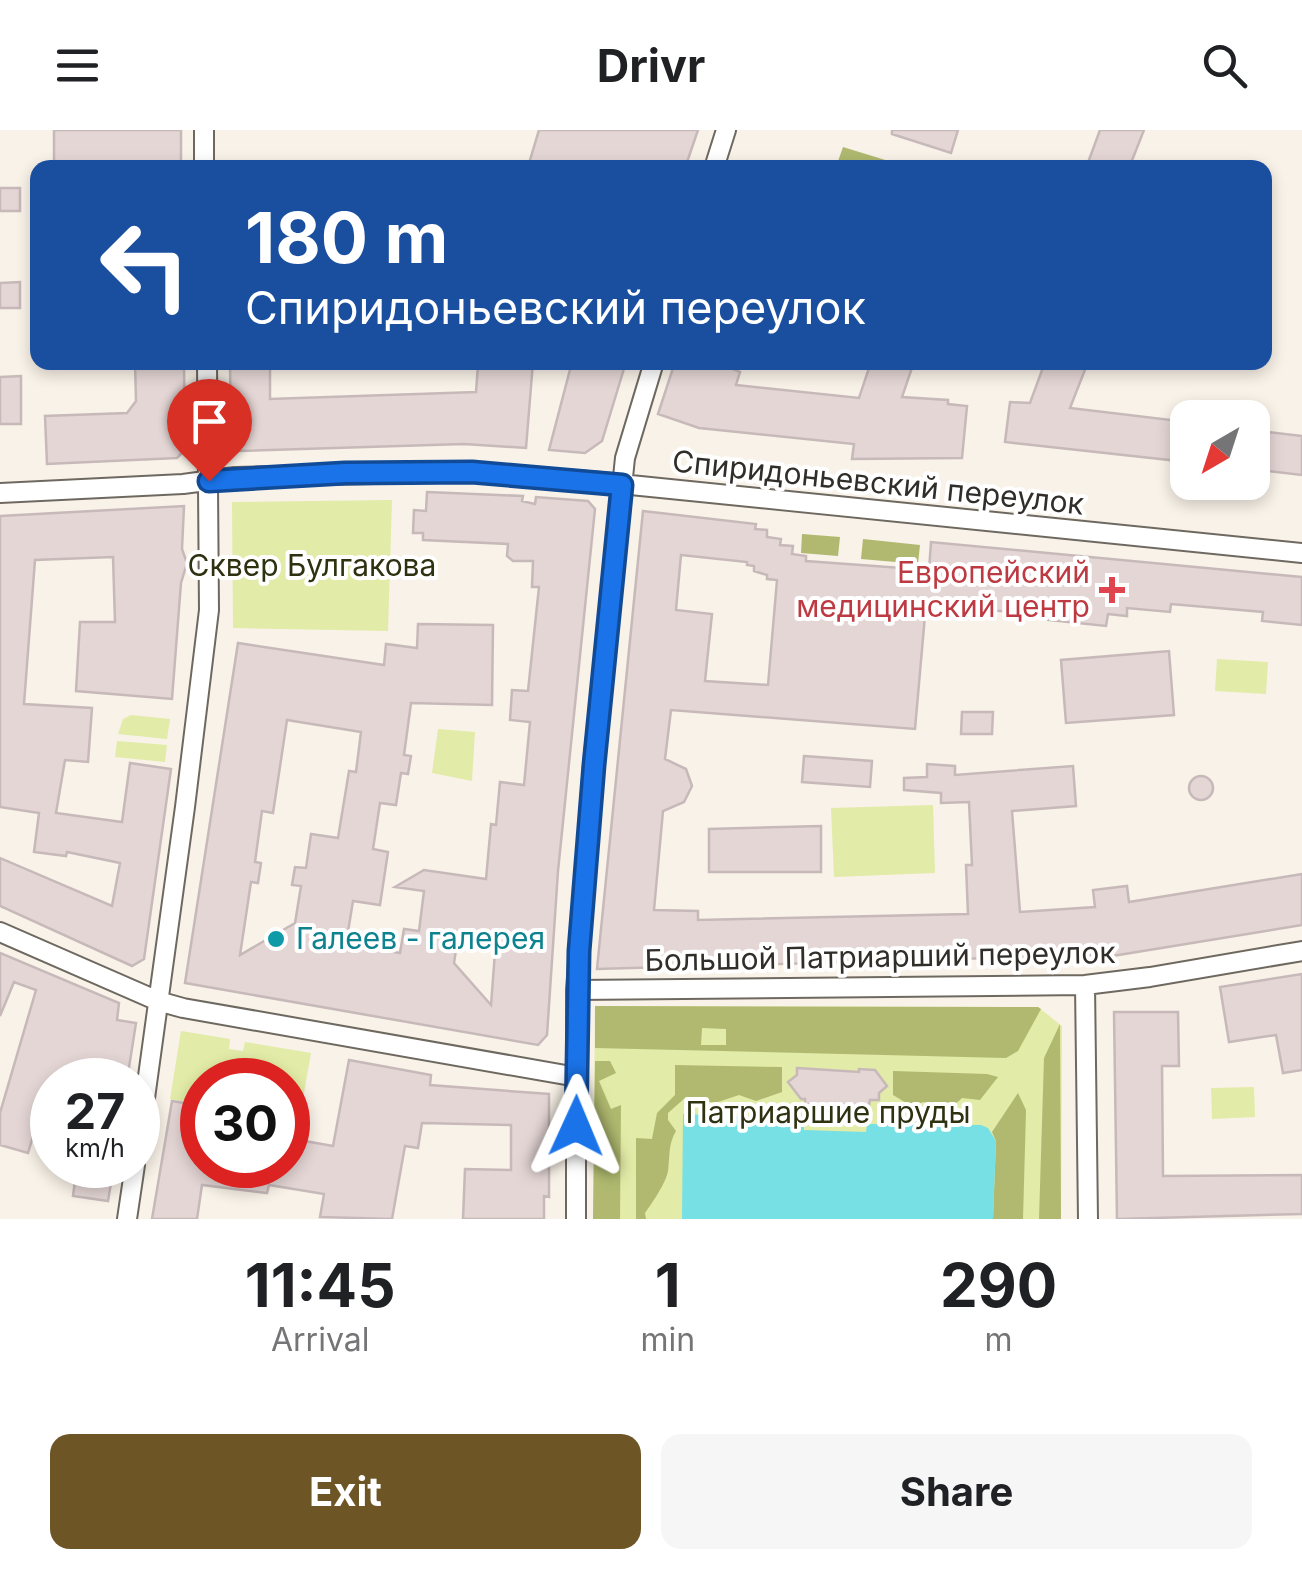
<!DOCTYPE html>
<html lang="en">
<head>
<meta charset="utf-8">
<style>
  body { margin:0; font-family:Inter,sans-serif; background:#f6f6f6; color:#202124; height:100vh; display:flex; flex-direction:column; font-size:38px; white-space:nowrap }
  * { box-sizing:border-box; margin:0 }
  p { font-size:32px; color:#757577 }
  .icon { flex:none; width:55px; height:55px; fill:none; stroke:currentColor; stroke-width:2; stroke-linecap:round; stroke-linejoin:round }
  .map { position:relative; height:1089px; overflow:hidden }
  .drawer { display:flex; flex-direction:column; background:#fff; flex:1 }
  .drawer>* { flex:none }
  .hud { position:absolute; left:30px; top:30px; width:1242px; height:210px; border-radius:20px; box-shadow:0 5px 15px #0003; background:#1a4fa0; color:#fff; overflow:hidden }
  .needle { width:65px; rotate:219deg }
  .fabs { position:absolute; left:1170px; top:270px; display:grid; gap:20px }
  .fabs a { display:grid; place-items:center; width:100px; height:100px; border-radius:20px; background:#fff; box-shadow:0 5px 15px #0003; font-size:50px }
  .speed { position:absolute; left:30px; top:928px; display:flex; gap:20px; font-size:50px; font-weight:700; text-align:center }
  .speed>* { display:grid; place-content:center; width:130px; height:130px; border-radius:50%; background:#fff; box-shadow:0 5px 15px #0003; line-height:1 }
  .speed small { font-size:25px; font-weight:400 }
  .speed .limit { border:15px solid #d22; background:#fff; color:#111 }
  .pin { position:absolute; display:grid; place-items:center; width:85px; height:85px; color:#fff; margin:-102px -42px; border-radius:50% 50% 50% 0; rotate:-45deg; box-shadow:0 0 10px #0007 }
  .pin .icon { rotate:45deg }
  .me { position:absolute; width:110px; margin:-55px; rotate:1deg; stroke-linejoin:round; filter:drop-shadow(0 0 8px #0008) }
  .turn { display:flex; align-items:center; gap:35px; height:210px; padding:0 50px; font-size:45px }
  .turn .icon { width:130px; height:130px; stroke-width:2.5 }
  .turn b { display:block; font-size:70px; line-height:85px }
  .eta { display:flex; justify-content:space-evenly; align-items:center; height:170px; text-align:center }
  .eta b { font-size:60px; font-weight:700; line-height:70px }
  .cta { display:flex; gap:20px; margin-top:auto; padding:20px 50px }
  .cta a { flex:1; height:115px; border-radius:20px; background:#6e5526; color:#fff; font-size:40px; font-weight:700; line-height:115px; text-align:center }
  .cta a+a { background:#f6f6f6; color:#202124 }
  header { display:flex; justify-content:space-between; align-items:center; height:130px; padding:0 50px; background:#fff; font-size:45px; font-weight:700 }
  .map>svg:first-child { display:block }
</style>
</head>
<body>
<header><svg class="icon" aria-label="menu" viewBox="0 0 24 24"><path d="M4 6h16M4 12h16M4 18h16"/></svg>Drivr<svg class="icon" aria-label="search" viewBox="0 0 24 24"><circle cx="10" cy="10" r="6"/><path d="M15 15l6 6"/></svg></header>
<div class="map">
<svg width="1302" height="1089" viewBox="0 0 1302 1089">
  <rect width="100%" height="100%" fill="#f9f2e8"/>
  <path fill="#e2eba7" d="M 392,370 L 388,501 L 233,498 L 232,372 Z
    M 1217,529 L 1268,532 L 1266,564 L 1215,561 Z
    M 131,585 L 170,589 L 167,609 L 118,604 L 123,589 Z
    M 438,599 L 475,602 L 472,651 L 432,643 Z
    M 117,611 L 167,615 L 165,632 L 115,627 Z
    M 933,675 L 935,743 L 834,747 L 831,678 Z
    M 595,876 L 1038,877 L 1062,896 L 1061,1089 L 593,1089 Z
    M 181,901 L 230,909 L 229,919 L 243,921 L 245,912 L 311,923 L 299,991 L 288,989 L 288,950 L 202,950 L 202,975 L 170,969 Z
    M 1254,957 L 1255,987 L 1212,989 L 1211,958 Z"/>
  <path fill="#b0b96f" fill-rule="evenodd" d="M 843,17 L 908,37 L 836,37 Z
    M 802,404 L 840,407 L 838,426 L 801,423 Z
    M 863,409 L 920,415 L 918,434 L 861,429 Z
    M 595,876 L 1038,877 L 1041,879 L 1018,921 L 1006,928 L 595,918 ZM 702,898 L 726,899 L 726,915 L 701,915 Z
    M 1060,894 L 1061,1089 L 1039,1089 L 1044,928 Z
    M 595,931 L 610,931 L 616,943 L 599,951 L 611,979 L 621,975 L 620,1089 L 593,1089 Z
    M 675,935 L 782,937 L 782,962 L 756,971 L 739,965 L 715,973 L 686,967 L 668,983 L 668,990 L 676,1001 C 668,1014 670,1026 668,1041 C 666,1053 652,1073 645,1083 L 646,1089 L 636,1089 L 636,1008 L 652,1009 L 657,983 L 675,965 Z
    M 893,941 L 987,944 L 998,947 L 980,970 L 962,968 C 948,982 940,978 923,972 L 913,977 L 893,965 Z
    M 1018,963 L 1026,980 L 1023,1089 L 993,1089 L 996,1011 L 992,1002 Z"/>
  <path fill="#77e0e4" d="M 683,984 L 787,988 L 788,992 L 804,992 L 804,1000 L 866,1002 L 867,994 L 981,995 L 988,998 L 996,1011 L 993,1089 L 682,1089 Z"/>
  <path fill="#e4d6d5" stroke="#c7b9b9" stroke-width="2.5" fill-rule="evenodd" d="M 54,0 L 181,0 L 181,38 L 54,38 Z
    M 539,0 L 698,0 L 685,38 L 537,38 L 539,33 L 530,30 Z
    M 892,0 L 958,0 L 951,23 L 892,4 Z
    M 1100,0 L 1144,0 L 1129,38 L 1086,38 Z
    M 0,58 L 20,58 L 20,81 L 0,81 Z
    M 20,152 L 20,178 L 0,178 L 0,153 Z
    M 135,232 L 184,232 L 185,320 L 177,328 L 47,334 L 45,286 L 127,283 L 136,271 Z
    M 230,232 L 270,232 L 270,269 L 476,262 L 478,235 L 533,232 L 526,318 L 464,314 L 237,321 L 231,313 Z
    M 572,232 L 626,232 L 602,311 L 585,323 L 549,320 Z
    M 675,232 L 729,232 L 728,237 L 740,242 L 736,255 L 859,268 L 871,232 L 914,232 L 902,267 L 948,270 L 948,274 L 967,276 L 962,328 L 852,329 L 854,314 L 699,298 L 658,284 Z
    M 1045,232 L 1088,232 L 1070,278 L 1188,292 L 1188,332 L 1005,312 L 1010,272 L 1030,273 Z
    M 21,246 L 21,294 L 0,294 L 0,247 Z
    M 1252,300 L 1302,306 L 1302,345 L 1252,339 Z
    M 427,362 L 523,366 L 522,371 L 535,374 L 536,367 L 588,371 L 595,379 L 558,741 L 547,905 L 538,915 L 185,853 L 238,513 L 384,535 L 386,514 L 417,518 L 418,494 L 493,495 L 492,575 L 411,573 L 404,625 L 411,626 L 408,644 L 401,643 L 396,675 L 380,673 L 373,719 L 388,722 L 380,775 L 353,771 L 346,814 L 400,823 L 404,799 L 419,801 L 424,761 L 395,757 L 424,740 L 486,749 L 491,694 L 496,695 L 500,652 L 524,655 L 530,592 L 510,590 L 512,560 L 528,561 L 539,457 L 532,457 L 533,431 L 513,431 L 507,426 L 508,414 L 423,410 L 423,403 L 413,403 L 414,380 L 426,381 ZM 287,590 L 361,602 L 356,642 L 349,641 L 338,708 L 311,704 L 306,738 L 295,737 L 292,755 L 301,756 L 295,793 L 240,825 L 251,752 L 258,753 L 261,733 L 255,732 L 262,681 L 273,683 ZM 458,806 L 496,809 L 491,875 L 454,833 Z
    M 184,376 L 182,419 L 187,433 L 181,453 L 172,569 L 76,561 L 80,492 L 115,492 L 113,427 L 35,430 L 24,574 L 92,578 L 88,632 L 65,630 L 56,683 L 122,692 L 130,633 L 171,639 L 144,829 L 132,836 L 0,776 L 0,728 L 112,776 L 120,733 L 67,722 L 66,726 L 34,722 L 39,683 L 0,677 L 0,386 Z
    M 643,381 L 756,394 L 755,399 L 767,400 L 767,407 L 781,409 L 780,415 L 793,416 L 792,424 L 806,426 L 806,431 L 929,440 L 931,412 L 1302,447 L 1302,495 L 1262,491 L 1263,482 L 1171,474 L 1170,482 L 1127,478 L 1127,486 L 1108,484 L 1106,496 L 1048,490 L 1050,473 L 1011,470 L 1010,482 L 926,474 L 915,599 L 671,580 L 665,629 L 686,639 L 692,656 L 684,672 L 663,681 L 654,780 L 698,781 L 698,790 L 968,784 L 966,735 L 972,735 L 969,672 L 941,673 L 941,663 L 904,660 L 904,648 L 927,647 L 927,634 L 955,636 L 955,645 L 1073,636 L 1076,676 L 1012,681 L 1020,782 L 1095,777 L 1093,760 L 1127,756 L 1129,772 L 1302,744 L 1302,795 L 1100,828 L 1100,825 L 597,839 ZM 681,425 L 747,432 L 747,435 L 754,436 L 754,441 L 767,445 L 767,449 L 777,450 L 768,555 L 705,551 L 712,484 L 676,480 Z
    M 1169,521 L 1174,585 L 1066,593 L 1061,530 Z
    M 962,582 L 993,582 L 992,604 L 961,604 Z
    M 804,626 L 872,631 L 870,657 L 802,652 Z
    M1189 658a12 12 0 1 1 24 0a12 12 0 1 1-24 0Z
    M 821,696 L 821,742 L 709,742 L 709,699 Z
    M 0,823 L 119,873 L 117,890 L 136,893 L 127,950 L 50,950 L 28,1023 L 0,1015 L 0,983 L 36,860 L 14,852 L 0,886 Z
    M 1302,844 L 1302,940 L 1283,943 L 1276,905 L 1229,912 L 1220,857 Z
    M 1114,882 L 1178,882 L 1179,936 L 1162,936 L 1163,1046 L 1302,1045 L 1302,1084 L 1117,1089 Z
    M 349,930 L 431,945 L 430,955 L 549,964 L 549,1067 L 544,1066 L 544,1089 L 463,1089 L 465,1039 L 511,1040 L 511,995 L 422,993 L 418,1018 L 405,1016 L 392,1089 L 320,1087 L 324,1064 L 269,1055 L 267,1063 L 202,1055 L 197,1089 L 152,1089 L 172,971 L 202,976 L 202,1035 L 288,1035 L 288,1008 L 333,1016 Z
    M 797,938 L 859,942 L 859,939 L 875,940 L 887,956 L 879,963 L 879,970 L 870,970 L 869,975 L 805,974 L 805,969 L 801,969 L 788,952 L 797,945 Z
    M 77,1035 L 114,1035 L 108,1071 L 73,1066 Z"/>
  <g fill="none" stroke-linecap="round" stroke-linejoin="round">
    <defs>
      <path id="street" d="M 204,0 L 204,38
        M 714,38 L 726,0
        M 0,363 L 183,354 L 235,347 L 471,342 L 601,352 L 1302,423
        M 0,802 L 158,871 L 183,878 L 577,947
        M 1085,855 L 1088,1089
        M 576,860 L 1085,855 L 1150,847 L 1302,821
        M 138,1019 L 185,677 L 209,480 L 207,232
        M 127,1089 L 135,1035
        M 576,1089 L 576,860 L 593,635 L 625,328 L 654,232"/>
    </defs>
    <use href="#street" stroke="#6e6960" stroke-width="22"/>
    <use href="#street" stroke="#fff" stroke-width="18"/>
  </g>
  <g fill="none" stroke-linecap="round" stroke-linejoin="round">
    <defs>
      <path id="route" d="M 209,351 L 345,343 L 472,342 L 622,355 L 594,635 L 579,821 L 576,996"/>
    </defs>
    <use href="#route" stroke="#114b97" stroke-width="25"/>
    <use href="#route" stroke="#1a73e8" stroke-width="18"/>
  </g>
  <path fill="#e0444e" stroke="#fff" stroke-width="4" d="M1107 445h10v10h10v10h-10v10h-10v-10h-10v-10h10z"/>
  <circle fill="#0f9aa8" stroke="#fff" stroke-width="4" cx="276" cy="809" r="10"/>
  <g text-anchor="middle" stroke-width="8" stroke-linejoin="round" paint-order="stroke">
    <g font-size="30" fill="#312e2a" stroke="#fff">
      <text transform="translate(878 353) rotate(6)" y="10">Спиридоньевский переулок</text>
      <text transform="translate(880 827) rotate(-1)" y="10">Большой Патриарший переулок</text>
    </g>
    <g font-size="30" fill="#2e3211" stroke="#fff">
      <text x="312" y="446">Сквер Булгакова</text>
      <text x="828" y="993">Патриаршие пруды</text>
    </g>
    <g font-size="30" fill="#be3a42" stroke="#fff" text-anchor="end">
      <text x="1090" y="453">Европейский<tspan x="1090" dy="34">медицинский центр</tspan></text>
    </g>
    <g font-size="30" fill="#0d838f" stroke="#fff" text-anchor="start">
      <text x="296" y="819">Галеев - галерея</text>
    </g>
  </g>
</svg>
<div class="fabs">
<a><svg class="needle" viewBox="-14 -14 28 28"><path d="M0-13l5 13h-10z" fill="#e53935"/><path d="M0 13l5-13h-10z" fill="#757577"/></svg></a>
</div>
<div class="speed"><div>27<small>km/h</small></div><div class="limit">30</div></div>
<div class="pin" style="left:209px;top:351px;background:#d93025"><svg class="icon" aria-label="arrive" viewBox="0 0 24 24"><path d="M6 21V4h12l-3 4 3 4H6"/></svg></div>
<svg class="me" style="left:576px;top:996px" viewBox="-20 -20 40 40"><path d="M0-17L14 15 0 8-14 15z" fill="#1a73e8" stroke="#fff" stroke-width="4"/></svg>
<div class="hud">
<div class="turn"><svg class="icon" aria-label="left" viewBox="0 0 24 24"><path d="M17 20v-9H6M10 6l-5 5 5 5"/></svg><div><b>180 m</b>Спиридоньевский переулок</div></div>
</div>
</div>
<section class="drawer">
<div class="eta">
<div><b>11:45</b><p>Arrival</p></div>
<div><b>1</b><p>min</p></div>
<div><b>290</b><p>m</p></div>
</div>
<div class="cta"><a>Exit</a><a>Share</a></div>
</section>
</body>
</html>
